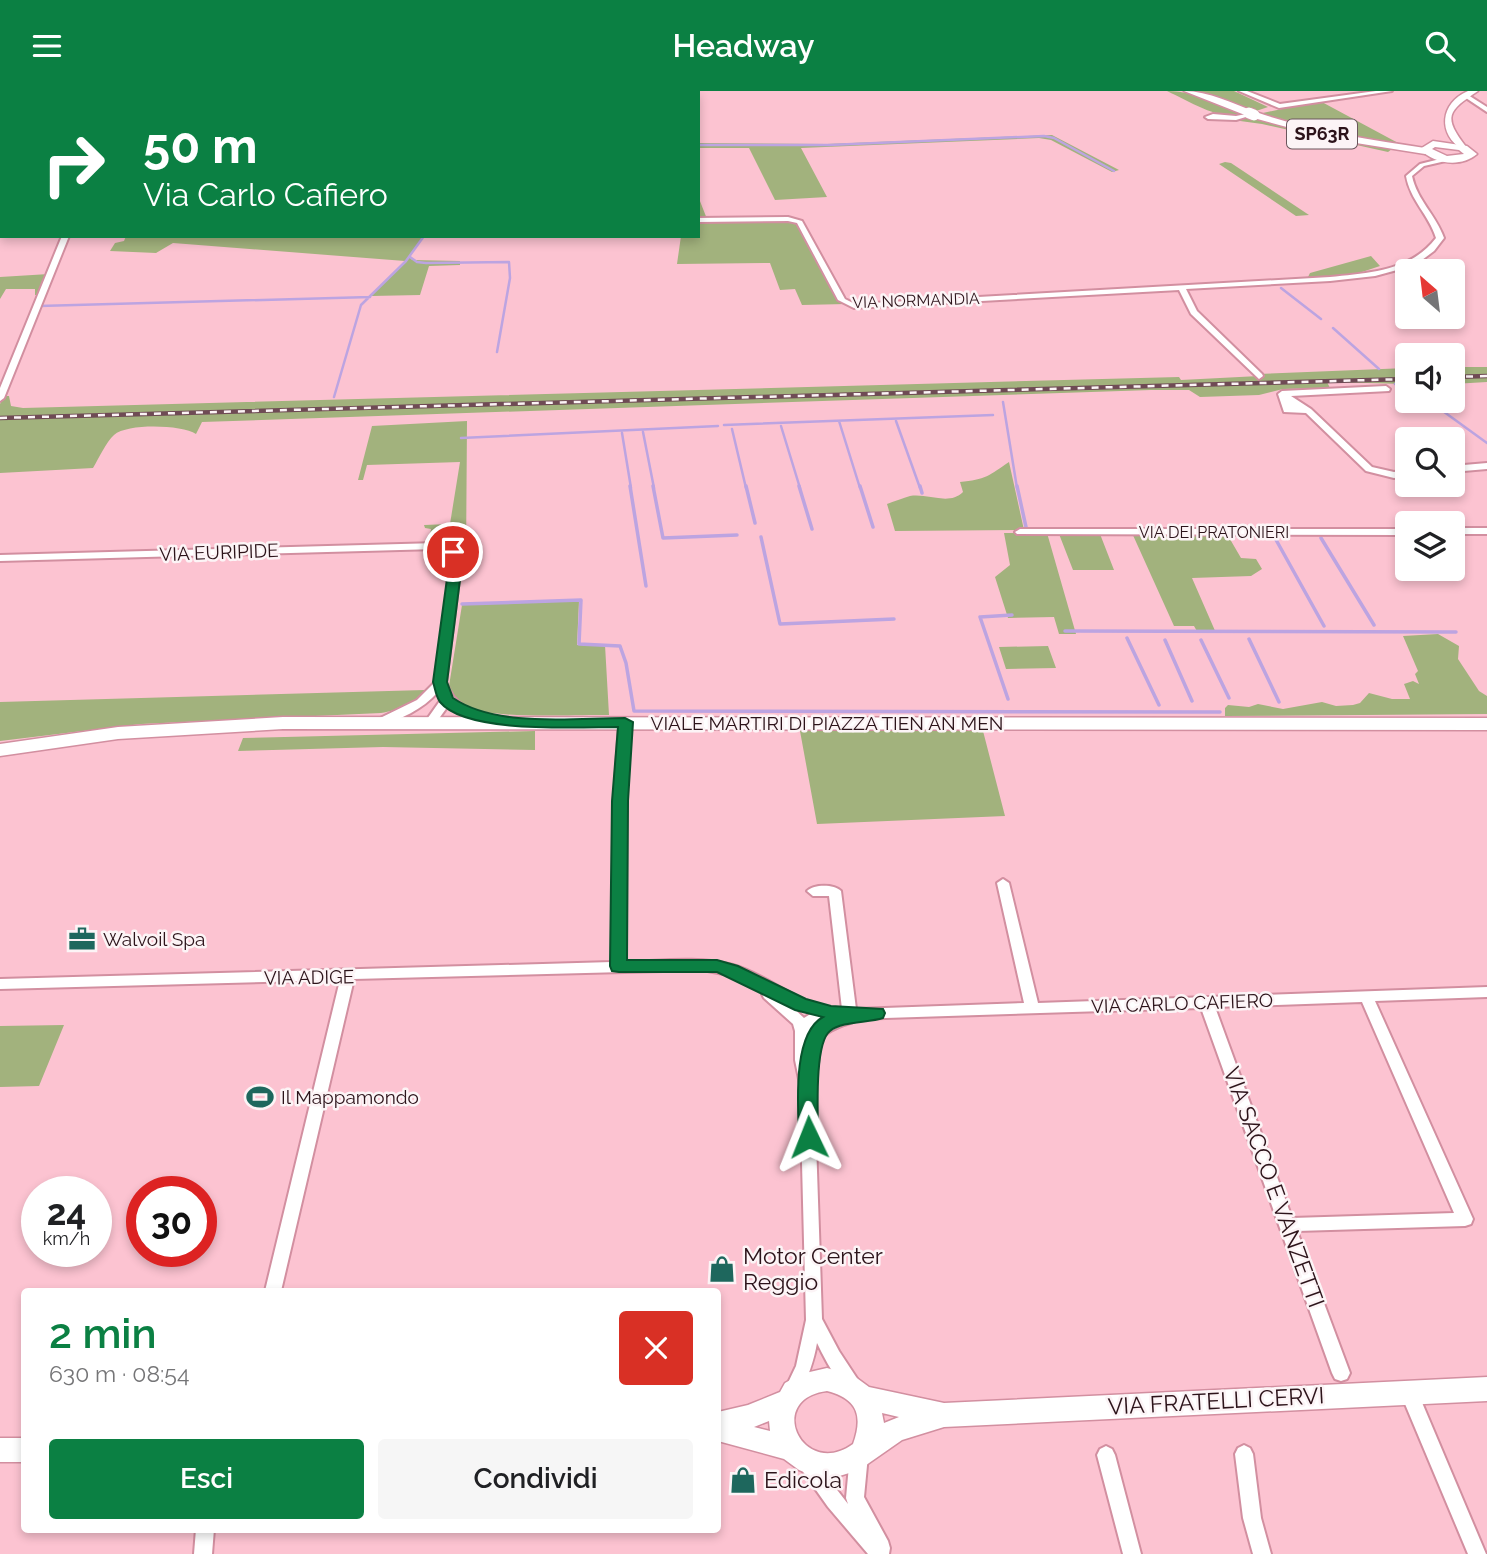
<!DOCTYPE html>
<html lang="it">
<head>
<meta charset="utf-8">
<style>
  body { margin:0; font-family:Raleway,sans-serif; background:#f6f6f6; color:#202124; height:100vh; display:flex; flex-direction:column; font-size:26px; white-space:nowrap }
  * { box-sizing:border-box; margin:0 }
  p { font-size:23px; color:#757577 }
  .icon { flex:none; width:38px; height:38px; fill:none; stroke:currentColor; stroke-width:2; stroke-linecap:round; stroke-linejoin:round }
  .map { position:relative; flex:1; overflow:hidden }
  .side { position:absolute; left:21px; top:1197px; width:700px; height:245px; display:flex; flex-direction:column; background:#fff; border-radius:7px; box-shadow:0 4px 10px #0003 }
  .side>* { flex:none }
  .guide { position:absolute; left:0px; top:0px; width:700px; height:147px; box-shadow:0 4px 10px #0003; background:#0b8043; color:#fff; overflow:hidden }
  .needle { width:46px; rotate:332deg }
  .fabs { position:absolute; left:1395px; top:168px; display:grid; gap:14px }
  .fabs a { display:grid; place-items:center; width:70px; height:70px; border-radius:7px; background:#fff; box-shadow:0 4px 10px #0003; font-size:35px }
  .speed { position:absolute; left:21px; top:1085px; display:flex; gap:14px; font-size:35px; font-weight:700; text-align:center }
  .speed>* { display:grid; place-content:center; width:91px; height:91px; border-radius:50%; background:#fff; box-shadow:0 4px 10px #0003; line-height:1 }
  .speed small { font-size:18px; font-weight:400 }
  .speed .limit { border:10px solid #d22; background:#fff; color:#111 }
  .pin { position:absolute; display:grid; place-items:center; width:60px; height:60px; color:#fff; margin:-30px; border:4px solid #fff; border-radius:50%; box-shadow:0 2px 7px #0007 }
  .me { position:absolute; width:77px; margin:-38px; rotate:358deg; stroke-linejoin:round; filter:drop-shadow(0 0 5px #0008) }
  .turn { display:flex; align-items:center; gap:24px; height:147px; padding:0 28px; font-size:32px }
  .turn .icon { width:91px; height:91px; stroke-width:2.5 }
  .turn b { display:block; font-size:49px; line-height:60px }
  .round { display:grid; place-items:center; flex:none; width:74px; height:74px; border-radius:7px; background:#f6f6f6 }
  .summary { display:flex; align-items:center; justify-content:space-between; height:119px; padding:0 28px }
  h1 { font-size:42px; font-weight:600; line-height:52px; color:#0b8043 }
  .primary-button { display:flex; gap:14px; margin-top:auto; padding:14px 28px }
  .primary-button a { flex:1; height:80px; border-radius:7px; background:#0b8043; color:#fff; font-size:28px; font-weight:600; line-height:80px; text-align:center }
  .primary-button a+a { background:#f6f6f6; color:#202124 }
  header { display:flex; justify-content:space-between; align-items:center; height:91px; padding:0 28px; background:#0b8043; color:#fff; font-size:32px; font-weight:600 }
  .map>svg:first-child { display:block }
</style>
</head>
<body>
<header><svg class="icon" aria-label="menu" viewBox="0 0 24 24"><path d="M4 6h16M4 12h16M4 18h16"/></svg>Headway<svg class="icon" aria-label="search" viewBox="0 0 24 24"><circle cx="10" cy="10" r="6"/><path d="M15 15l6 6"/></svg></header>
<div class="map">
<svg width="1487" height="1463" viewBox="0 0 1487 1463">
  <rect width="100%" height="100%" fill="#fcc3d1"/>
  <path fill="#a2b27d" d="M 1167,0 C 1199,0 1228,19 1259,28 C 1303,41 1347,50 1392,58 L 1388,61 L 1262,33 L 1211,26 L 1233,29 L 1246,26 C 1217,28 1192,12 1167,0 Z
    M 1196,0 L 1234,0 L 1268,16 L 1253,21 Z
    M 1320,10 L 1400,53 L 1324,41 L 1258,23 Z
    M 1052,44 L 1119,79 L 1112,81 L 1051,49 L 1039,47 L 801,57 L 827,106 L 775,109 L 749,57 L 698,57 L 698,52 L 827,53 Z
    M 1225,71 L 1231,72 L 1309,124 L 1296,125 L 1219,73 Z
    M 698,105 L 707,128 L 788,128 L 801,132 L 846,213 L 802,214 L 795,198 L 780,199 L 770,172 L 677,173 L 681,145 L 698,145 Z
    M 126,145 L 424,145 L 410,165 L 412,169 L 460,170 L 460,174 L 429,175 L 420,204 L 371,205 L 405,170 L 173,152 L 156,162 L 110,160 L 115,152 L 124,150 Z
    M 1371,165 L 1380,175 L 1356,183 L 1307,188 L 1310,182 Z
    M 49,183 L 44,204 L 35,204 L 35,198 L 6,198 L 0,208 L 0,186 Z
    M 1453,276 L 1487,276 L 1487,291 L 1453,293 Z
    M 1407,277 L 1407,293 L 1327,291 L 1330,297 L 1283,298 L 1259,304 L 1200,306 L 1189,299 L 1151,299 L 202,331 L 196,343 C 182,334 128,332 114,344 C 106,351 99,367 93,377 L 0,382 L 0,313 L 4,305 L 9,305 L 11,315 L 23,317 L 1179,286 L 1181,289 L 1259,285 L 1257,283 Z
    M 467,330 L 466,468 L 451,451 L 429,449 L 431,438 L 425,437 L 424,434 L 450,433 L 460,371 L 367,374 L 363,389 L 358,389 L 372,335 Z
    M 1009,371 L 1024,439 L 895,440 L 887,413 C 895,410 903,407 910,405 C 928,402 949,415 963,401 L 960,391 C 985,389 990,384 1009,371 Z
    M 1004,442 L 1047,442 L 1076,543 L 1059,543 L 1054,526 L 1008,527 L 995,486 L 1010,474 Z
    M 1132,442 L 1227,443 L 1241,467 L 1256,468 L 1262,478 L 1251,485 L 1192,487 L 1216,542 L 1198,542 L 1194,535 L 1174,535 Z
    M 1059,443 L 1100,443 L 1114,479 L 1073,479 Z
    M 579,510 L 577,554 L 605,554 L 609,624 C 576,623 486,630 460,613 C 453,608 451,603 449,595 L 462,514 Z
    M 1438,543 L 1459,555 L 1458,568 L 1479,600 L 1487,605 L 1487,623 L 1225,625 L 1225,617 L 1228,614 L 1249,616 L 1258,613 L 1283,618 L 1322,611 L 1336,615 L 1353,614 L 1360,612 L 1369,602 L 1392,608 L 1410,608 L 1404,593 L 1413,590 L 1419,593 L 1415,583 L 1418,580 L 1403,545 Z
    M 1048,555 L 1056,577 L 1006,578 L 999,556 Z
    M 425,599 C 416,614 398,619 381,622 L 141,633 L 0,650 L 0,611 Z
    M 535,640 L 535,659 L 383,656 L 238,660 L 243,647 Z
    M 800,640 L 983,640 L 1005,725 L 817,733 Z
    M 64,934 L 39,995 L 0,996 L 0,935 Z"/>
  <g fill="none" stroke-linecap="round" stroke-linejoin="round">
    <path stroke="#bca4e1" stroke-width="2.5" d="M 11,0 L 18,2
      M 269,2 L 271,0
      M 698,54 L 829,54 L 1044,45 L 1054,47 L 1114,80
      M 410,166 L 417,171 L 426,172 L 509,171 L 510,187 L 497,261
      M 1281,197 L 1321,228
      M 39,215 L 370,206
      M 1333,237 L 1379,278
      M 1395,293 L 1407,295
      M 334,306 L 361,214 L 406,170 L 424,145
      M 1429,310 L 1487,352
      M 1003,311 L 1017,397
      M 839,330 L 860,397
      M 896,330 L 920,397
      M 724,334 L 993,324
      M 781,335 L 800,397
      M 732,338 L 746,397
      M 643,341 L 654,397
      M 622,342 L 631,397
      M 461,347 L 718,335"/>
    <path stroke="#bca4e1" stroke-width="3.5" d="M 630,395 L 646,495
      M 653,395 L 663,447 L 737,444
      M 746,395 L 755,432
      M 799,395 L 812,438
      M 860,395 L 873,436
      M 920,395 L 922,402
      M 1017,395 L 1026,436
      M 761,446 L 780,533 L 894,528
      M 1275,447 L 1324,535
      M 1321,447 L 1374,534
      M 462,513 L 581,509 L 579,553 L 620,555 L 626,572 L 634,620 L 1220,621
      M 1065,540 L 1456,541
      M 1127,547 L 1159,614
      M 1249,548 L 1279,611
      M 1165,549 L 1192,610
      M 1201,549 L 1229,607
      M 1008,608 L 980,526 L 1012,524"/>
    <defs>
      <path id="minor" d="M 148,0 L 154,0 L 147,2 Z
        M 1239,0 L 1247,0 L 1280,13 L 1376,0 L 1392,0 L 1279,17 Z
        M 1468,4 L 1487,16 L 1487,21 L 1466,7 Z
        M 1213,23 L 1236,25 L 1246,23 L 1249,25 L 1236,29 L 1208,28 L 1205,26 Z
        M 1448,66 L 1450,67 L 1450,69 L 1424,75 L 1412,85 C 1417,109 1436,124 1444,147 L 1434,160 L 1422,169 L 1408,176 L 1375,185 L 1330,190 L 1186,198 L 1197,220 L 1262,283 L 1263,285 L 1259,288 L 1191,223 L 1179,199 L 854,217 L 838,209 L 797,132 L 788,130 L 698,131 L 698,127 L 788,126 L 802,130 L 845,208 L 855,213 L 1330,186 C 1369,182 1411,180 1436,147 C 1429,124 1410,109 1406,85 L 1420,73 Z
        M 0,89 L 2,89 L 2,93 L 0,93 Z
        M 62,145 L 69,145 L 4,307 L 0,310 L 0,297 Z
        M 1386,295 L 1390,298 L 1389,300 L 1291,305 L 1311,318 L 1372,376 L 1394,381 L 1407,379 L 1407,385 L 1394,387 L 1366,380 L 1306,322 L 1284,321 L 1278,303 L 1282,300 Z
        M 1487,372 L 1487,378 L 1452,381 L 1452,375 Z
        M 1452,437 L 1487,437 L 1487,443 L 1452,443 Z
        M 1020,438 L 1407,438 L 1407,444 L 1017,443 L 1015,441 Z
        M 438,452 L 457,459 L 461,473 L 446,591 C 456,620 476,620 503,627 L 505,629 L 503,631 L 499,633 L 466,625 L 448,615 L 435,633 L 427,633 L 425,631 L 442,607 L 438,601 C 422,619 401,628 378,635 L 372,631 L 417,609 L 435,591 L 451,473 L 448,463 L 437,458 L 0,470 L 0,464 Z
        M 625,627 L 631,631 L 626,710 L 626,871 C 661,870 699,865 733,874 C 770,884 802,918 842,918 L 829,805 L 813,805 L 807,800 C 814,793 834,793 841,800 L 856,918 L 1024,912 L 997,792 L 1003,788 L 1009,792 L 1038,912 L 1487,896 L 1487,906 L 1375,910 L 1473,1128 L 1471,1133 L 1465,1135 L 1297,1140 L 1350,1282 L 1347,1288 L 1341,1290 L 1335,1288 L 1332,1282 L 1201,917 L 854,928 L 853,931 C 806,945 826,955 814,991 L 822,1228 L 839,1260 L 862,1295 L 859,1301 L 853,1303 C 839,1297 824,1266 817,1252 C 814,1270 808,1285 801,1302 L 795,1304 L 789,1302 L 786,1296 L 796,1275 L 806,1229 L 800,993 L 795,969 L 795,940 L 793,933 L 764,907 L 762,903 L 763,901 L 729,884 L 702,879 L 354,888 L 281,1200 L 265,1200 L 340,889 L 0,898 L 0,888 L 612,871 L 614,710 L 619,631 ZM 1362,911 L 1454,1122 L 1292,1127 L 1215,916 ZM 791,915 L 812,922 L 804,927 ZM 823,928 L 826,928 L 814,937 L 809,946 L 812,936 Z
        M 1409,1293 L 1415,1295 L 1486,1463 L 1468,1463 L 1400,1301 L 1403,1295 Z
        M 1244,1354 L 1250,1357 L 1253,1363 L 1261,1427 L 1271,1463 L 1253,1463 L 1243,1427 L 1235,1363 L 1238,1357 Z
        M 859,1355 L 865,1358 L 868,1364 L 864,1406 L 888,1450 L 890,1457 L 889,1463 L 868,1463 L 828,1416 L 799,1375 L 802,1369 L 808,1366 L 814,1369 L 848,1413 L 846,1407 L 850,1364 L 853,1358 Z
        M 1106,1355 L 1112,1358 L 1115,1364 L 1141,1463 L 1123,1463 L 1097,1364 L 1100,1358 Z
        M 196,1438 L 214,1438 L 212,1463 L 194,1463 Z"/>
      <path id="tertiary" d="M 1468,0 L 1478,0 C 1448,20 1442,25 1467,57 L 1463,59 C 1437,43 1440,12 1468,0 Z"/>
      <path id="secondary" d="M 827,1277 L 854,1285 L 869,1296 L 944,1312 L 1487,1286 L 1487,1310 L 944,1336 L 902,1349 L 859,1379 L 833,1387 L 816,1386 L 799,1379 L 784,1368 L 718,1350 L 718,1321 L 748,1314 L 780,1301 L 785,1292 L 801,1283 ZM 827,1300 C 858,1308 863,1325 853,1353 C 803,1389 764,1308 827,1300 ZM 882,1322 L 899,1326 L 884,1332 ZM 769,1330 L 770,1340 L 754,1336 Z
        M 0,1347 L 24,1347 L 24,1371 L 0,1371 Z"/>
      <path id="primary" d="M 1433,50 L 1467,55 L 1477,63 C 1461,77 1433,73 1420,58 ZM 1435,56 L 1459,59 L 1464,63 L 1447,65 L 1432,58 Z
        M 283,626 L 1487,627 L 1487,639 L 283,638 L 118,648 L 0,665 L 0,653 L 118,636 Z"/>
      <path id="trunk" d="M 1184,0 C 1209,0 1233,13 1256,21 C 1310,40 1368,48 1425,57 L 1431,60 L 1425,63 L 1331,48 L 1250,26 Z"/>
    </defs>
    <use href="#minor" stroke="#d28fa0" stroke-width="4"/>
    <use href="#tertiary" stroke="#d28fa0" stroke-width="3"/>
    <use href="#secondary" stroke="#d28fa0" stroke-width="3"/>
    <use href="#primary" stroke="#d28fa0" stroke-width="3"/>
    <use href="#trunk" stroke="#d28fa0" stroke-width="3"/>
    <use href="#minor" fill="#fff" fill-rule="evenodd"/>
    <use href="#tertiary" fill="#fff" fill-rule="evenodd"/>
    <use href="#secondary" fill="#fff" fill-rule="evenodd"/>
    <use href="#primary" fill="#fff" fill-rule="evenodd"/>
    <use href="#trunk" fill="#fff" fill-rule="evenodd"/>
    <defs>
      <path id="rail" d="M 1452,286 L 1487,285
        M 0,327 L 1407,288"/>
    </defs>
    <use href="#rail" stroke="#6f4b55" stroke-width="4.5"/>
    <use href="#rail" stroke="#fcf4f6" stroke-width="2.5" stroke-dasharray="7" stroke-linecap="butt"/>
    <defs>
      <path id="trunk-bridge" d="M 1249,22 L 1254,24"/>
    </defs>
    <use href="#trunk-bridge" stroke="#d28fa0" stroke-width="13" stroke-linecap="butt"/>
    <use href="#trunk-bridge" stroke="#fff" stroke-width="11"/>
  </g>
  <path fill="#0b8043" stroke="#07532c" stroke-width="2" d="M 453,457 L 459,461 L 462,473 L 447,591 L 453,607 C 497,637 573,627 625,627 L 633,631 L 628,710 L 627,869 L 717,869 L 738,875 L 806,908 L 831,915 L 883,918 L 885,922 L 883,927 C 868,932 842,930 830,940 C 814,952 818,1025 818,1046 L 816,1051 L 809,1054 L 802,1051 L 799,1046 C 798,1015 792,943 823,926 L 795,919 L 717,881 L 619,881 L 612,880 L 610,875 L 612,710 L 618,636 C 578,636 466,643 440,611 C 436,606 435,597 433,591 L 449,473 L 446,461 Z"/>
  <defs>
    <symbol id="office-bare" viewBox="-9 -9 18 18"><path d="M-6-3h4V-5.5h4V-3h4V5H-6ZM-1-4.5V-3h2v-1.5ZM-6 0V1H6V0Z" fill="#1e675d" stroke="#fcf4f6" stroke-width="2.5" paint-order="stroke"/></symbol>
    <symbol id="stadium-bare" viewBox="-9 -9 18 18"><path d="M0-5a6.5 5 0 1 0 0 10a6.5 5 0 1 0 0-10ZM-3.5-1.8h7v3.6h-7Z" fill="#1e675d" stroke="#fcf4f6" stroke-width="2.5" paint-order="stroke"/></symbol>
    <symbol id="shop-bare" viewBox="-9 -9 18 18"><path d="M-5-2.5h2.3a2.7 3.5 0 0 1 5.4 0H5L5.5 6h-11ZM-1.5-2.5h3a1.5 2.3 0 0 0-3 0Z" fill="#1e675d" stroke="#fcf4f6" stroke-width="2.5" paint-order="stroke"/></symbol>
  </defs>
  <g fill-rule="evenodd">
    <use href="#office-bare" x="63" y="829" width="38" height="38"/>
    <use href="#stadium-bare" x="241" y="987" width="38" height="38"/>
    <use href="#shop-bare" x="703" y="1159" width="38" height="38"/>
    <use href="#shop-bare" x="724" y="1370" width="38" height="38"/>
  </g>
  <g text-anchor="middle" stroke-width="5" stroke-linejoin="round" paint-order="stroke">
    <g font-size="16" fill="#2c131a" stroke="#fcf4f6">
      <text transform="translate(916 209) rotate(-2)" y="6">VIA NORMANDIA</text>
      <text x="1214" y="447">VIA DEI PRATONIERI</text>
    </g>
    <rect fill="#fcf4f6" stroke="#6a565c" stroke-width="2" x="1287" y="28.5" width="70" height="29" rx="5"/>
    <g font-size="18" font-weight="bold" fill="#2c131a">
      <text x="1322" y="49">SP63R</text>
    </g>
    <g font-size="19" fill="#2c131a" stroke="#fcf4f6">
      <text transform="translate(219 461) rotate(-2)" y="7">VIA EURIPIDE</text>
      <text x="827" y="639">VIALE MARTIRI DI PIAZZA TIEN AN MEN</text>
      <text transform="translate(309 886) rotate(-1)" y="7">VIA ADIGE</text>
      <text transform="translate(1182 912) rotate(-2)" y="7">VIA CARLO CAFIERO</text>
    </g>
    <g font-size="19" fill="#2c131a" stroke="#fcf4f6" text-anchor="start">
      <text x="103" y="855">Walvoil Spa</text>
      <text x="281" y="1013">Il Mappamondo</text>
    </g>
    <g font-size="23" fill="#2c131a" stroke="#fcf4f6">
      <text transform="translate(1274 1096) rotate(70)" y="8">VIA SACCO E VANZETTI</text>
      <text transform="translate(1216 1310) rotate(-3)" y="8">VIA FRATELLI CERVI</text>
    </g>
    <g font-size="23" fill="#2c131a" stroke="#fcf4f6" text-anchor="start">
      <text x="743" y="1173">Motor Center<tspan x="743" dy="26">Reggio</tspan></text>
      <text x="764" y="1397">Edicola</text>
    </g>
  </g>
</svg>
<div class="fabs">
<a><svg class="needle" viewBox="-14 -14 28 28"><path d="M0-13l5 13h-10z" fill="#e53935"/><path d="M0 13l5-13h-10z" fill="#757577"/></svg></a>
<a><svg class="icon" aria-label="sound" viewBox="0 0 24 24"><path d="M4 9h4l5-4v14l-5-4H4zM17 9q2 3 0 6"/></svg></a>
<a><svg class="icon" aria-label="search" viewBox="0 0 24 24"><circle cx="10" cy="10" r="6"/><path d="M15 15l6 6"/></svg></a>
<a><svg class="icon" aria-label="layers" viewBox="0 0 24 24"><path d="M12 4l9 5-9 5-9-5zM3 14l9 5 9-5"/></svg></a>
</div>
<div class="speed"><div>24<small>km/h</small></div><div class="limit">30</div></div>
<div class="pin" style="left:453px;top:461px;background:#d93025"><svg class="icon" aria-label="arrive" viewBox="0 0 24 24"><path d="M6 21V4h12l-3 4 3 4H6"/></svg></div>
<svg class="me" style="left:809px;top:1046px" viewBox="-20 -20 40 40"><path d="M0-17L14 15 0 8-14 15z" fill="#0b8043" stroke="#fff" stroke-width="4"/></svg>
<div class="guide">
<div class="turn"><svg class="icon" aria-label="right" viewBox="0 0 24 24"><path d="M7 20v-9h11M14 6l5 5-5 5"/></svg><div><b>50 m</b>Via Carlo Cafiero</div></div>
</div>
<section class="side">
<div class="summary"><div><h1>2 min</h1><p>630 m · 08:54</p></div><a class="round" style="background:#d93025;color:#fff"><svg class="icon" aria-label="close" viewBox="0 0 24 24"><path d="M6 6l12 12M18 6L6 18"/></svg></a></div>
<div class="primary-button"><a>Esci</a><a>Condividi</a></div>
</section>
</div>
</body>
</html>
